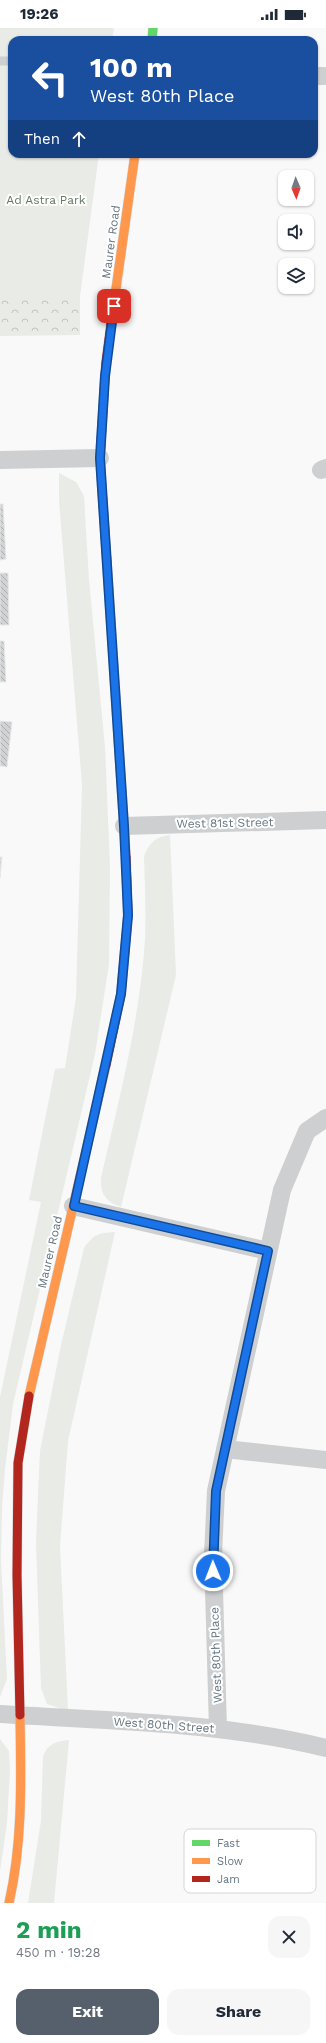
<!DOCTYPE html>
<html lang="en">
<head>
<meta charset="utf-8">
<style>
  body { margin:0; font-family:"Work Sans",sans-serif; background:#f6f6f7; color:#1f2937; height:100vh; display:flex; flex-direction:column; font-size:15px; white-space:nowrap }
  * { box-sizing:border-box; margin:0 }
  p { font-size:13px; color:#747a83 }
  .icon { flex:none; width:22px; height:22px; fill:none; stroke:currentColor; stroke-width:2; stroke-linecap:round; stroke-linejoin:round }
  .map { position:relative; height:1875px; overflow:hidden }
  .sheet { display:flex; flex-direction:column; background:#fff; flex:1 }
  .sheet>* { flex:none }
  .top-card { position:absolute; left:8px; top:8px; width:310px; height:122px; border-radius:12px; box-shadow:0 1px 3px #0004; background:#1a4fa0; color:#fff; overflow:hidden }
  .needle { width:26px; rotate:178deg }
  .fabs { position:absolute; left:278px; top:142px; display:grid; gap:8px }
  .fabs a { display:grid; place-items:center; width:36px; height:36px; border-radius:8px; background:#fff; box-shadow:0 1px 3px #0004; font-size:20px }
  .pin { position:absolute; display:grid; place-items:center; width:34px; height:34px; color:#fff; margin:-17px; border-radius:8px; box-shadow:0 2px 6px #0006 }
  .me { position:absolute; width:44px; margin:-22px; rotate:359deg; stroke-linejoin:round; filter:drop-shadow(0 0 3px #0008) }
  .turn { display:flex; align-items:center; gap:14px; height:84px; padding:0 16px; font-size:18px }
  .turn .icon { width:52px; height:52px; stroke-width:2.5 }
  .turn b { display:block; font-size:28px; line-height:34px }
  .then { display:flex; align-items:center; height:38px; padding:0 16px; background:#0003; gap:8px; font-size:15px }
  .round { display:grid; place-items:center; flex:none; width:42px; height:42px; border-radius:12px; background:#f6f6f7 }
  .head { display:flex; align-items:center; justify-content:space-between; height:68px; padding:0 16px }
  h1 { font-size:24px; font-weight:700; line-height:30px; color:#1e9e55 }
  .action { display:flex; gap:8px; margin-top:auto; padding:8px 16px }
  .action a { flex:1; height:46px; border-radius:12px; background:#56606c; color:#fff; font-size:16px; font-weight:700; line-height:46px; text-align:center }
  .action a+a { background:#f6f6f7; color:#1f2937 }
  .status { display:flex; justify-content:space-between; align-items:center; height:28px; padding:0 20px; background:#fff; direction:ltr }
  .status svg { height:11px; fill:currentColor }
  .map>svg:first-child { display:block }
</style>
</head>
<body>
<div class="status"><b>19:26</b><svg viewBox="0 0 49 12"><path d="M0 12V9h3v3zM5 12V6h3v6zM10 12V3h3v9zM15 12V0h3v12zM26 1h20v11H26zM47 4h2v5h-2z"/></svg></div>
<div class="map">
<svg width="326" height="1875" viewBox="0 0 326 1875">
  <defs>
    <pattern id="forest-crowns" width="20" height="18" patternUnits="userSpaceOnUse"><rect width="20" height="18" fill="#e8ebe6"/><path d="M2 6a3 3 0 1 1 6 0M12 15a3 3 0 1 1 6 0" fill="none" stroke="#c0c3c0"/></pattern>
    <pattern id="building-back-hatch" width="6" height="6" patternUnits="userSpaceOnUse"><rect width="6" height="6" fill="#d0d2d3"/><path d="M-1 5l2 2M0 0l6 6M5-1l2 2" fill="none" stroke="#acafb1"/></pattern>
  </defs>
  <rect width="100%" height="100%" fill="#f9f9f9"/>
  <path fill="#e8ebe6" d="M 0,0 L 114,0 L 112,12 L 12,12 L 12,126 L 99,126 L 80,268 L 80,297 L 0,299 Z
    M 59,445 L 76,454 L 84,468 L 89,552 L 105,719 L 110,838 L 109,936 L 95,1026 L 13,1376 L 5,1441 L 2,1480 L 1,1533 L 7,1651 L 0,1669 L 0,1369 L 41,1174 L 29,1172 L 55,1041 L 65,1040 L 76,970 L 82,757 L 59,472 Z
    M 170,807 L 176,947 L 121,1179 C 106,1174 100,1166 101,1150 C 119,1071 140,992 145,911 C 146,884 145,856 144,829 C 149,815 155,809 170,807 Z
    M 115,1204 L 68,1413 L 60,1518 L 68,1683 L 47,1676 L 41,1660 L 36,1514 L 40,1423 L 61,1317 L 84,1220 C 94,1206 98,1205 115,1204 Z
    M 0,1711 L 9,1723 L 10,1742 L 7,1795 L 0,1843 Z
    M 69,1712 L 54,1875 L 28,1875 L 41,1793 L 43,1728 C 48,1716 56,1713 69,1712 Z"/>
  <path fill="url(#forest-crowns)" d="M 80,268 L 80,307 L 0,308 L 0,272 Z"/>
  <path fill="url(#building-back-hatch)" stroke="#e8e8e8" d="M 0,476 L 3,476 L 6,531 L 0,532 Z
    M 0,545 L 8,545 L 9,597 L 0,597 Z
    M 0,613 L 4,613 L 6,654 L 0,654 Z
    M 0,693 L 12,694 L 7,739 L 0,738 Z
    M 0,829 L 2,829 L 0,850 Z"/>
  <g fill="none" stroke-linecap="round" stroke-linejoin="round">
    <defs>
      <path id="fast" d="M 152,12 L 153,0"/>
      <path id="slow" d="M 111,296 L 135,126
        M 107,535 L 126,829
        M 29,1368 L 106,1037
        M 9,1875 C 23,1813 21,1751 20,1687"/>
      <path id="jam" d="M 107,535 L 100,430 L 106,334 L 111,296
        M 106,1037 L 121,966 L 128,887 L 126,829
        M 20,1687 L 17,1547 L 18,1435 L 29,1368"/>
    </defs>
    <use href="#fast" stroke="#d5d6d7" stroke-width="10"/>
    <use href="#slow" stroke="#d5d6d7" stroke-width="10"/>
    <use href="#jam" stroke="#d5d6d7" stroke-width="10"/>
    <path stroke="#cecfd0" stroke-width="9" d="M 0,33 L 12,33"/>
    <path stroke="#cecfd0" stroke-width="18" d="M 314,48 L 326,48
      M 0,432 L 100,430
      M 321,442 L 326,440
      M 124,798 L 326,792
      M 73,1178 L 268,1223
      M 225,1421 L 326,1432
      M 0,1686 C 107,1693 222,1694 326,1720
      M 218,1701 L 213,1527 L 216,1463 L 282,1162 L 307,1103 L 326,1090"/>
    <use href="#fast" stroke="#63d668" stroke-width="9"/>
    <use href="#slow" stroke="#ff974d" stroke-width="9"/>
    <use href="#jam" stroke="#b3261e" stroke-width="9"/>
  </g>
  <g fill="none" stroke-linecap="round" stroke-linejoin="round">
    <defs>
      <path id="route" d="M 114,278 L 105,348 L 100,430 L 124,798 L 128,887 L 121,966 L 74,1178 L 268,1223 L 216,1463 L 213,1543"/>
    </defs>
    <use href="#route" stroke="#114b97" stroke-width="10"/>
    <use href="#route" stroke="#1a73e8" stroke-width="7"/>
  </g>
  <g text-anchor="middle" stroke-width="4" stroke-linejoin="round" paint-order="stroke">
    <g font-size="12" fill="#687a64" stroke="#fff">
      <text x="46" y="176">Ad Astra Park</text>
    </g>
    <g font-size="12" fill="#657683" stroke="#fff">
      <text transform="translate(111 214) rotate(-82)" y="4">Maurer Road</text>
      <text transform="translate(225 795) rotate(-1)" y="4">West 81st Street</text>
      <text transform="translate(50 1224) rotate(-77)" y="4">Maurer Road</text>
      <text transform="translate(216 1627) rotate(-92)" y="4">West 80th Place</text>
      <text transform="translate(164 1697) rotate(4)" y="4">West 80th Street</text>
    </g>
  </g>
  <rect x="184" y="1801" width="132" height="64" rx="6" fill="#fff" stroke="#d1d6da" stroke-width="1"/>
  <rect x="192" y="1812" width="18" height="6" fill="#63d668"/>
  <rect x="192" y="1830" width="18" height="6" fill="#ff974d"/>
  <rect x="192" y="1848" width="18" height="6" fill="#b3261e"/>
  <g font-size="11" fill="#657683">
    <text x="217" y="1819">Fast</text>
    <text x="217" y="1837">Slow</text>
    <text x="217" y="1855">Jam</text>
  </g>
</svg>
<div class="fabs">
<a><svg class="needle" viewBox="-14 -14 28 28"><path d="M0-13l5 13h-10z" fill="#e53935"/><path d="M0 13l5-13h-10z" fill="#747a83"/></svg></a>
<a><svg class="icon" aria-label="sound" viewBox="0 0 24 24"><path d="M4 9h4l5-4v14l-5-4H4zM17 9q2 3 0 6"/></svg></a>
<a><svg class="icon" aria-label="layers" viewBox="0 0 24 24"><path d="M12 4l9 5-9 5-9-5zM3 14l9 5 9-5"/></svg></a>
</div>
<div class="pin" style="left:114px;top:278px;background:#d93025"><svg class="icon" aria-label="arrive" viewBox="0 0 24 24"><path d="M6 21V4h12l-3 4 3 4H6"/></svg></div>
<svg class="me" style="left:213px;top:1543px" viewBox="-20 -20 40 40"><circle r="17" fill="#1a73e8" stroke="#fff" stroke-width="3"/><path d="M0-11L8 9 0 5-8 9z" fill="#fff"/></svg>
<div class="top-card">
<div class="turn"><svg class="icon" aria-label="left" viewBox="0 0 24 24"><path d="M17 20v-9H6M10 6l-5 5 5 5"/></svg><div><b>100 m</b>West 80th Place</div></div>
<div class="then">Then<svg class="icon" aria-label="ahead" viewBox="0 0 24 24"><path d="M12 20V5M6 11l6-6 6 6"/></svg></div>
</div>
</div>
<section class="sheet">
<div class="head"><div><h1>2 min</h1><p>450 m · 19:28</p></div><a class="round"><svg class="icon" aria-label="close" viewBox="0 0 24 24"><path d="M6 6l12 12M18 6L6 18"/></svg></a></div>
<div class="action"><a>Exit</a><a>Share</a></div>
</section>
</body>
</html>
